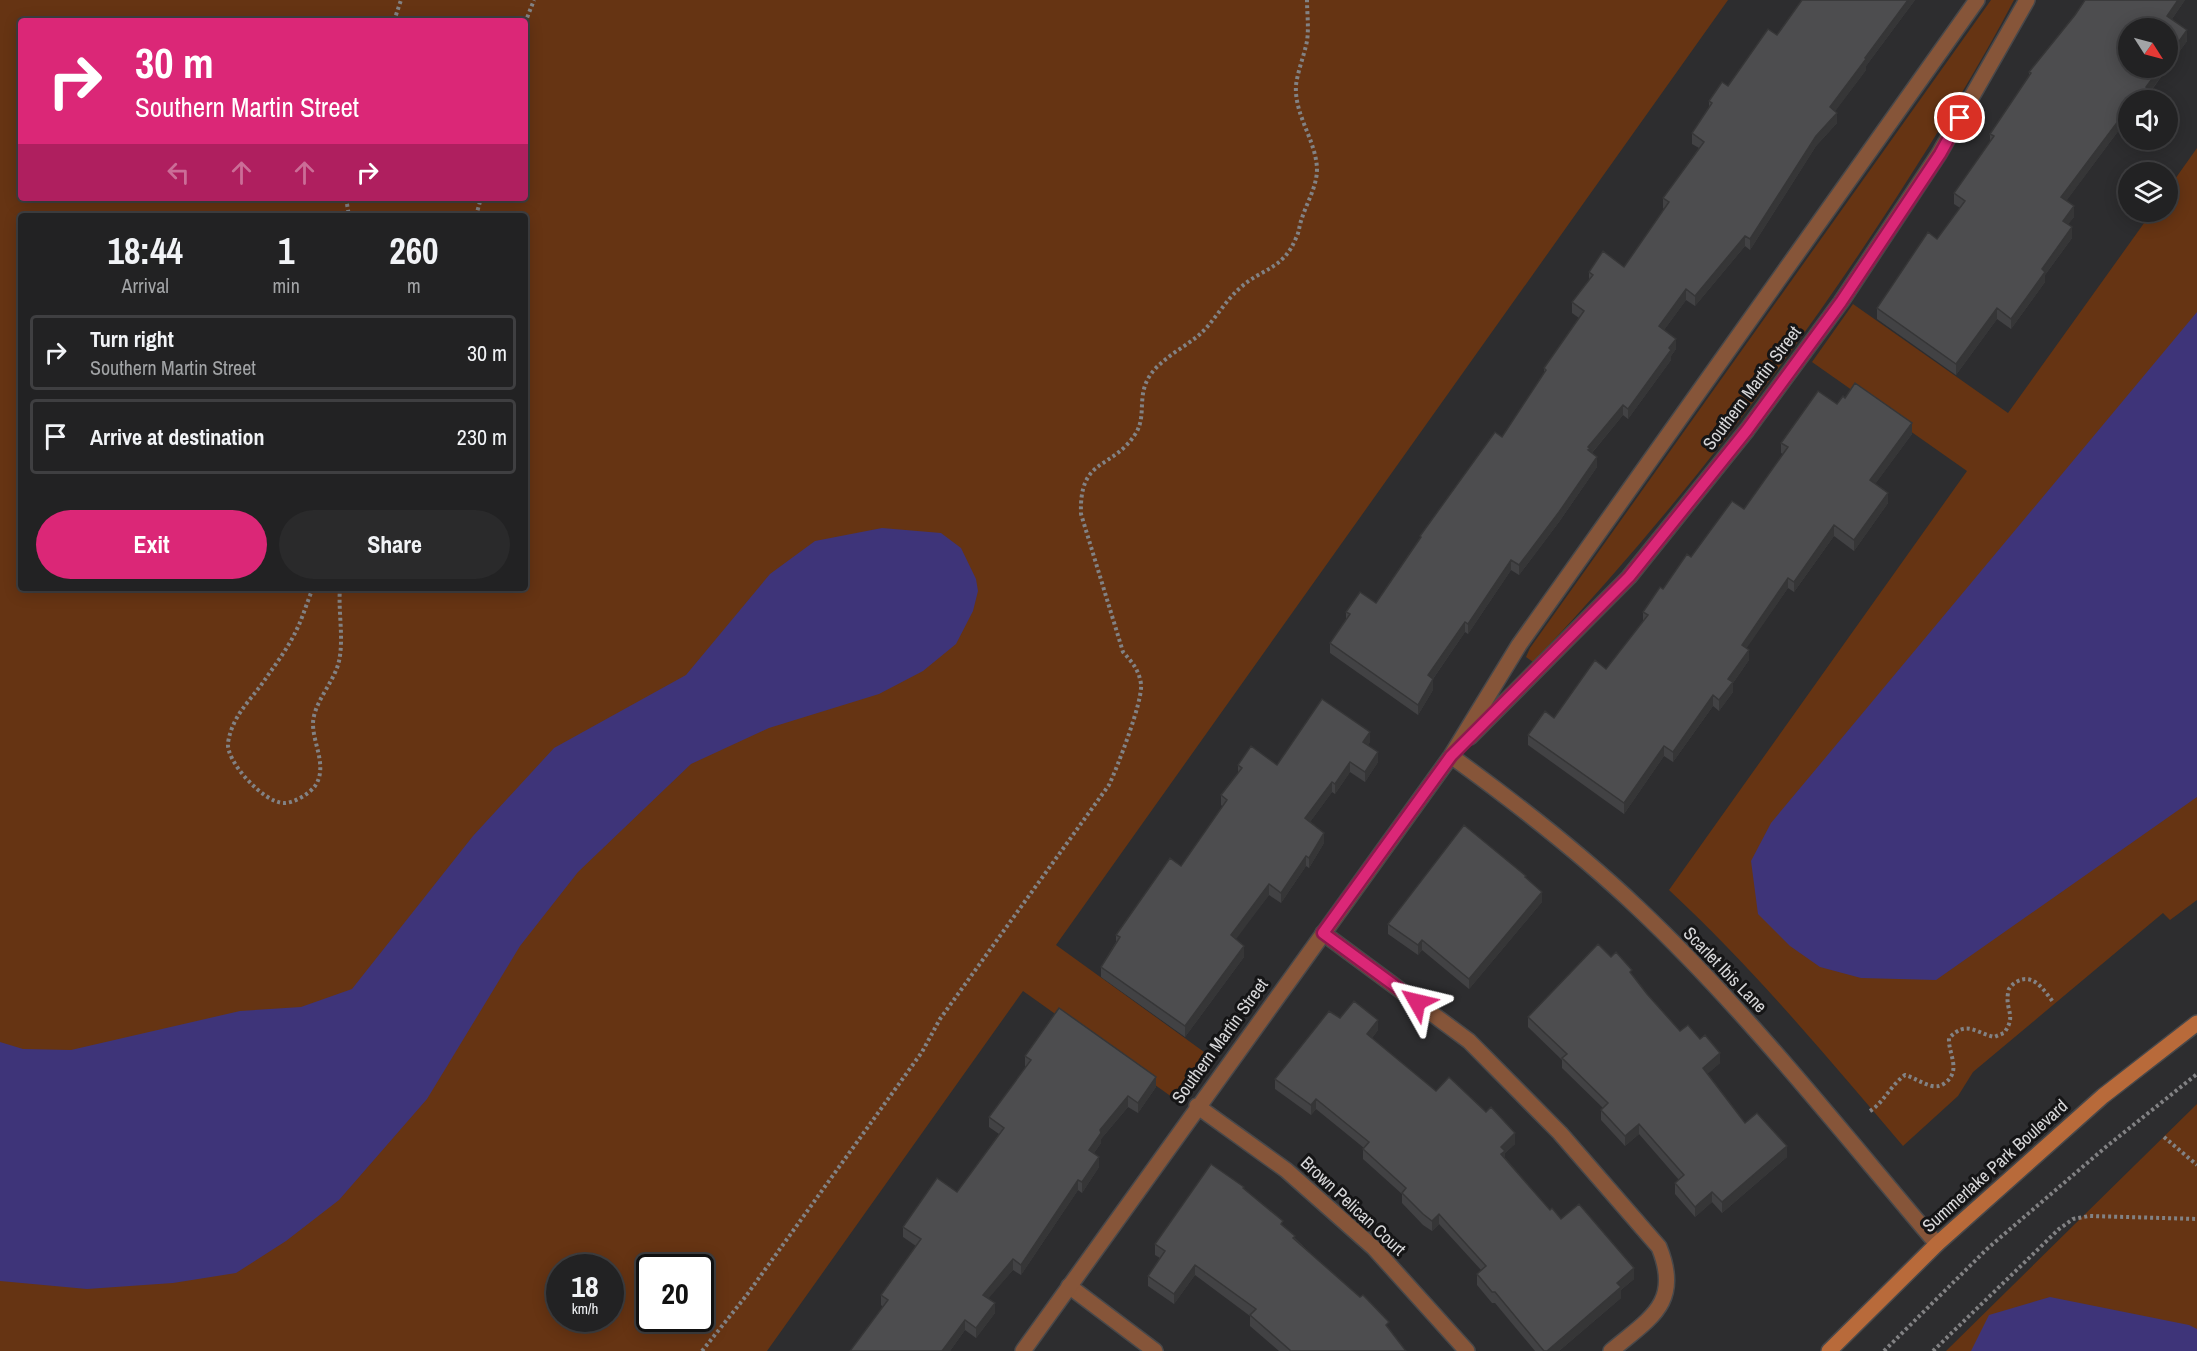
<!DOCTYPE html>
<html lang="en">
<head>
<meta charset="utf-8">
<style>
  body { margin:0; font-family:"Archivo Narrow",sans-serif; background:#2a2a2b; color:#f1f3f6; height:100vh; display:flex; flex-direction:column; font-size:22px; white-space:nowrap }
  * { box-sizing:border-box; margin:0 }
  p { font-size:20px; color:#a2a4a6 }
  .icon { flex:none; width:33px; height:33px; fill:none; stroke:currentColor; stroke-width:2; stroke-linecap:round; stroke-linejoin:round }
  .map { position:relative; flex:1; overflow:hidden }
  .panel { position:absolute; left:18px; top:213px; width:510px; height:378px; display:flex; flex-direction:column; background:#222223; border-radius:6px; box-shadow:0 3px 15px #0003,0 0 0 2px #3f3f41 }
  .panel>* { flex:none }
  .top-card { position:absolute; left:18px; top:18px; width:510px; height:183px; border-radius:6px; box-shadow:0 3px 15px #0003,0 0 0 2px #3f3f41; background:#db2777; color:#fff; overflow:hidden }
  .needle { width:39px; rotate:126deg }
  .fabs { position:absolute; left:2118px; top:18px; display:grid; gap:12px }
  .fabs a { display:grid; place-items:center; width:60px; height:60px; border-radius:50%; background:#222223; box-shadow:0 3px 15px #0003,0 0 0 2px #3f3f41; font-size:30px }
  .speed { position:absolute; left:546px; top:1254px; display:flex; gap:12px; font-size:30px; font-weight:700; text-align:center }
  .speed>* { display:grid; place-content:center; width:78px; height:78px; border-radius:50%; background:#222223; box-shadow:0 3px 15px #0003,0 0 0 2px #3f3f41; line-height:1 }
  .speed small { font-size:15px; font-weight:400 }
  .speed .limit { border:3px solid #111; border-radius:9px; background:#fff; color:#111 }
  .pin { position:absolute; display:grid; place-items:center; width:51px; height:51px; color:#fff; margin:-26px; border:3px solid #fff; border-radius:50%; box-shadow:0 2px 6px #0007 }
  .me { position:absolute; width:66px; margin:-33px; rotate:307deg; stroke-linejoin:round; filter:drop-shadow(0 0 4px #0008) }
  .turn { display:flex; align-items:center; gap:21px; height:126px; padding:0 18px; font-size:27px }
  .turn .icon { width:78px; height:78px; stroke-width:2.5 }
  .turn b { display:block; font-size:42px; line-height:51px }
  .lanes { display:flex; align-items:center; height:57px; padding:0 18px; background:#0003; justify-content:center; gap:30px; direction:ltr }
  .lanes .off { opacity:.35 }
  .eta { display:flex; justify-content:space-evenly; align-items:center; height:102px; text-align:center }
  .eta b { font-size:36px; font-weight:700; line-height:42px }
  .primary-button { display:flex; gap:12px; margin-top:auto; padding:12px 18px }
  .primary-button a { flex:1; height:69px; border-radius:36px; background:#db2777; color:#fff; font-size:24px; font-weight:700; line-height:69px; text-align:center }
  .primary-button a+a { background:#2a2a2b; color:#f1f3f6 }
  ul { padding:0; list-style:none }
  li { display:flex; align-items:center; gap:18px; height:75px; margin:0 12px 9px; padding:0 6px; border:3px solid #3f3f41; border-radius:6px }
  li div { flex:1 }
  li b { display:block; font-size:22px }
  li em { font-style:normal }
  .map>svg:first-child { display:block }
</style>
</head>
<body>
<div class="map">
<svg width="2197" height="1351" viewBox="0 0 2197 1351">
  <rect width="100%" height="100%" fill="#2d2d2f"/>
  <path fill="#663413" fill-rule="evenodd" d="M 0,0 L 1728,0 L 1056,945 L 1211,1057 L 1179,1102 L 1023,991 L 767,1351 L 0,1351 ZM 21,21 L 525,21 L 525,198 L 21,198 ZM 21,216 L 525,216 L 525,588 L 21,588 ZM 560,1268 L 610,1268 L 610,1318 L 560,1318 ZM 650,1268 L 700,1268 L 700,1318 L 650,1318 Z
    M 1991,0 L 2014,0 C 1979,67 1939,131 1898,195 C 1792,359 1673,514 1539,656 L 1533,662 L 1526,657 L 1530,648 Z
    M 2197,148 L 2197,900 L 2170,920 L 2163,913 L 1973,1072 L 1958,1096 L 1903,1146 C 1828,1058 1754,969 1669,890 L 1967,471 L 1812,362 L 1853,304 L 2008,413 L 2152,212 L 2168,212 L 2168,189 Z
    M 2197,1104 L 2197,1351 L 1946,1351 Z"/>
  <path fill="#3e3479" d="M 2197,312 L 2197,797 L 1936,980 L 1861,978 L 1820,967 L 1790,946 L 1758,914 L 1751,861 L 1771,823 Z
    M 882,528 L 941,533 L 961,548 L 976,579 L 978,591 L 973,611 L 956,644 L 923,671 L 879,694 L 769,728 L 691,764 L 578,872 L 520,946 L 427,1099 L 339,1200 L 286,1241 L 236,1273 L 173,1283 L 87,1289 L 0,1281 L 0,1042 L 23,1049 L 71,1050 L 240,1011 L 301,1007 L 352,989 L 473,836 L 554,748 L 686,675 L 770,574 L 815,541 Z
    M 2050,1297 L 2189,1325 L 2197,1329 L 2197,1351 L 1971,1351 L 1989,1315 Z"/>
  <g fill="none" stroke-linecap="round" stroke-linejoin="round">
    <defs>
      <path id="lane" d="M 1323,933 L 1469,1041 L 1560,1133 L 1659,1247 C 1682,1303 1650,1318 1611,1351
        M 1069,1286 L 1155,1351"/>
      <path id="street" d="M 1470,737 L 1629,577 L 1747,430 L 1841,302 L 1939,154 L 2027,0
        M 1451,756 C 1516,803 1579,852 1638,908 C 1747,1011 1840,1130 1937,1244
        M 1197,1106 L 1286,1170 L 1374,1248 L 1467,1351
        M 1023,1351 L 1451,756 L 1519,645 L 1977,0"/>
      <path id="secondary" d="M 1829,1351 L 1937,1244 L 2103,1096 L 2197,1023"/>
    </defs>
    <use href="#lane" stroke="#48484a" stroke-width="18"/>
    <use href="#street" stroke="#48484a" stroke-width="18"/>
    <use href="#secondary" stroke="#48484a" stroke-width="18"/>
    <path stroke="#828284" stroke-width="4" stroke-dasharray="3 3" stroke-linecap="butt" d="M 394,21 L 401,0
      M 525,23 L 534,0
      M 346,198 L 349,216
      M 476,216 L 481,198
      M 313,588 C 307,602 303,617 296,631 C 288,648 275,665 264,681 C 250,701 232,716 228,743 C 226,762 264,803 284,803 C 294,803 309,794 315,786 C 328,767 313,744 313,724 C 313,703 335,681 339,661 C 344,638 338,612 340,588
      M 1870,1111 C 1884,1102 1891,1085 1905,1075 C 1915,1078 1923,1084 1932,1086 C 1937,1087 1941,1086 1945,1083 C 1962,1070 1948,1054 1949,1038 C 1967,1020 1974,1032 1994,1037 L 2004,1033 C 2017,1015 2005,1011 2008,993 C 2008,988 2012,985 2016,982 C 2033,972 2044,990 2053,1002
      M 2164,1137 L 2197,1165
      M 702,1351 L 746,1296 L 922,1052 L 940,1019 L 1109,785 C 1117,768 1143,701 1141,684 C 1139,670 1132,662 1123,652 L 1081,514 C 1079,456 1112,471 1136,433 C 1148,413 1134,392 1155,369 C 1167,356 1184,347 1198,336 C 1214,322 1224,302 1240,288 C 1262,268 1283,270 1296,238 C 1299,233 1299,227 1301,221 C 1306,204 1317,187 1317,169 C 1316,140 1294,115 1296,85 C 1298,70 1304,56 1307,41 C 1309,28 1307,13 1307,0
      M 1884,1351 L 1988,1248 L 2107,1146 L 2197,1074
      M 1933,1351 L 2059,1229 L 2073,1219 L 2089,1216 L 2197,1219"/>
    <use href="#lane" stroke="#865539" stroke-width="15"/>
    <use href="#street" stroke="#865539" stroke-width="15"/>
    <use href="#secondary" stroke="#b86a3a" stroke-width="15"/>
  </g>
  <path fill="#424244" d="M 1802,0 L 1915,0 L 1866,66 L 1866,70 L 1835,111 L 1837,123 L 1816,146 L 1750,250 L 1745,246 L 1695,306 L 1686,300 L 1664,330 L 1676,349 L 1671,356 L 1671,360 L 1628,419 L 1623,415 L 1592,453 L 1597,467 L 1559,522 L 1519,575 L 1511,570 L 1468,634 L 1465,632 L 1433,679 L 1433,690 L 1418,715 L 1330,653 L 1330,643 L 1346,620 L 1346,612 L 1376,603 L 1420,539 L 1420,536 L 1502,437 L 1544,374 L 1544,368 L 1579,318 L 1572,313 L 1572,302 L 1589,280 L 1589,272 L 1624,267 L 1664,209 L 1663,208 L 1663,198 L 1699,148 L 1692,144 L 1692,133 L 1709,107 L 1709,101 L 1728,86 L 1777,35 Z
    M 2185,0 L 2172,19 L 2187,41 L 2151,91 L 2152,100 L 2128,100 L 2127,129 L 2122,126 L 2066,201 L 2074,217 L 2068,224 L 2072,238 L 2045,275 L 2045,282 L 2011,329 L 1997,319 L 1956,375 L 1877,319 L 1877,308 L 1937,239 L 1960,208 L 1954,204 L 1954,193 L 1990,142 L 1990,134 L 2029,76 L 2029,72 Z
    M 1837,404 L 1912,434 L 1875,484 L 1888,503 L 1854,551 L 1834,536 L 1794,592 L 1788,588 L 1746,648 L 1749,660 L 1733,683 L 1733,692 L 1719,711 L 1713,706 L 1673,762 L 1664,756 L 1624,814 L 1528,745 L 1528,735 L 1554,718 L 1606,669 L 1643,621 L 1643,612 L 1663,589 L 1691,557 L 1744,509 L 1783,454 L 1781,453 L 1781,443 Z
    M 1370,742 L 1368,745 L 1378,762 L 1365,782 L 1350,772 L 1335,794 L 1332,792 L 1310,822 L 1324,843 L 1309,868 L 1306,866 L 1281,903 L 1269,895 L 1235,939 L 1244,957 L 1185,1037 L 1101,977 L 1101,967 L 1116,942 L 1116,935 L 1181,866 L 1223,807 L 1221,805 L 1221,795 L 1238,773 L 1238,765 L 1277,765 Z
    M 1526,878 L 1542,902 L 1469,989 L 1422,950 L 1418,955 L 1388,934 L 1388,924 Z
    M 1611,957 L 1632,975 L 1647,994 L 1680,1031 L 1720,1063 L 1707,1074 L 1745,1123 L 1787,1157 L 1722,1213 L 1712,1202 L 1695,1217 L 1675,1194 L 1675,1183 L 1679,1180 L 1639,1134 L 1625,1146 L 1601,1120 L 1601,1110 L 1603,1108 L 1562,1068 L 1562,1060 L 1528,1027 L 1528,1017 Z
    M 1340,1018 L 1378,1030 L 1372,1038 L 1436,1091 L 1515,1144 L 1505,1153 L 1505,1158 L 1550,1210 L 1634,1279 L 1621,1290 L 1621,1298 L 1559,1351 L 1535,1351 L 1495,1303 L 1492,1303 L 1477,1285 L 1477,1274 L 1481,1270 L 1439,1224 L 1432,1231 L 1423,1225 L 1402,1203 L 1402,1194 L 1363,1159 L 1363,1149 L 1364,1148 L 1316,1109 L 1311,1115 L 1275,1089 L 1275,1079 Z
    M 1025,1056 L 1156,1087 L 1138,1113 L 1128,1107 L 1101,1139 L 1101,1143 L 1094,1153 L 1099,1167 L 1082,1193 L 1078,1190 L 1021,1275 L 1013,1270 L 988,1298 L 995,1313 L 976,1338 L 965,1330 L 950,1351 L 850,1351 L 883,1307 L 881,1305 L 881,1295 L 916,1246 L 903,1237 L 903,1227 L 957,1192 L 999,1134 L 989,1127 L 989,1117 L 1026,1067 L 1025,1066 Z
    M 1244,1189 L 1389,1329 L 1406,1351 L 1279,1351 L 1250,1326 L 1250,1316 L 1195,1275 L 1174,1304 L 1148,1286 L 1148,1276 L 1160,1258 L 1155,1255 L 1155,1244 Z"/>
  <path fill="#363637" d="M 1908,0 L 1915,0 L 1866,66 L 1866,70 L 1830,118 L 1830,107 Z
    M 2178,0 L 2185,0 L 2167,26 L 2167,16 Z
    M 2187,30 L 2187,41 L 2146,97 L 2146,87 L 2160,68 L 2168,68 L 2168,57 Z
    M 2152,91 L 2152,100 L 2146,100 Z
    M 1837,113 L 1837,123 L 1816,146 L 1750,250 L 1750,239 L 1816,136 Z
    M 2122,116 L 2122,126 L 2061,208 L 2061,197 Z
    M 2128,116 L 2128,127 L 2127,129 L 2127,119 Z
    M 2074,206 L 2074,217 L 2063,231 L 2063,221 Z
    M 2072,227 L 2072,238 L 2045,275 L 2045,282 L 2011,329 L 2011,319 L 2042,269 Z
    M 1745,236 L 1745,246 L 1695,306 L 1695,296 Z
    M 1686,289 L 1686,300 L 1659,337 L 1659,326 Z
    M 1997,308 L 1997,319 L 1956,375 L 1956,364 Z
    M 1676,339 L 1676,349 L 1671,356 L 1671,360 L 1628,419 L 1628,409 Z
    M 1623,405 L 1623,415 L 1590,455 L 1588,447 Z
    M 1912,423 L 1912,434 L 1870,491 L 1870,480 Z
    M 1597,457 L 1597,467 L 1559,522 L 1519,575 L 1519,565 Z
    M 1888,493 L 1888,503 L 1854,551 L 1854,540 Z
    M 1834,525 L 1834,536 L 1794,592 L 1794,582 Z
    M 1511,560 L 1511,570 L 1468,634 L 1468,624 Z
    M 1788,578 L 1788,588 L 1742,655 L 1742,645 Z
    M 1465,622 L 1465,632 L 1428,686 L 1428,675 Z
    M 1749,650 L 1749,660 L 1733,683 L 1733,692 L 1719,711 L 1719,700 L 1728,679 Z
    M 1433,679 L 1433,690 L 1418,715 L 1418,705 Z
    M 1713,695 L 1713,706 L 1673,762 L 1673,752 Z
    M 1370,732 L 1370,742 L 1363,752 L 1363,742 Z
    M 1664,746 L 1664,756 L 1624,814 L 1624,803 Z
    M 1378,752 L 1378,762 L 1365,782 L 1365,772 Z
    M 1350,762 L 1350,772 L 1335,794 L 1335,784 Z
    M 1332,782 L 1332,792 L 1305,829 L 1305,818 Z
    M 1324,833 L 1324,843 L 1309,868 L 1309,858 Z
    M 1306,856 L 1306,866 L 1281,903 L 1281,893 Z
    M 1269,884 L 1269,895 L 1231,946 L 1231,935 Z
    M 1542,892 L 1542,902 L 1469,989 L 1469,979 Z
    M 1422,940 L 1422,950 L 1418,955 L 1418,945 Z
    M 1244,946 L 1244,957 L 1185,1037 L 1185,1026 Z
    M 1378,1020 L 1378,1030 L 1367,1044 L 1367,1034 Z
    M 1720,1053 L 1720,1063 L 1703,1078 L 1703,1068 Z
    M 1156,1077 L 1156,1087 L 1138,1113 L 1138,1103 Z
    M 1128,1096 L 1128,1107 L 1101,1139 L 1101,1143 L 1089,1160 L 1089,1150 L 1100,1130 Z
    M 1316,1099 L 1316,1109 L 1311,1115 L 1311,1105 Z
    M 1639,1124 L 1639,1134 L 1625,1146 L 1625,1136 Z
    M 1515,1133 L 1515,1144 L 1505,1153 L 1505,1161 L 1501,1164 L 1501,1147 Z
    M 1787,1146 L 1787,1157 L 1722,1213 L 1722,1202 Z
    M 1099,1157 L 1099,1167 L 1082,1193 L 1082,1182 Z
    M 1078,1180 L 1078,1190 L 1021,1275 L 1021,1265 Z
    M 1712,1192 L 1712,1202 L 1695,1217 L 1695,1207 Z
    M 1439,1214 L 1439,1224 L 1432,1231 L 1432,1221 Z
    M 1013,1259 L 1013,1270 L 983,1305 L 983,1295 Z
    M 1195,1265 L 1195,1275 L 1174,1304 L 1174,1294 Z
    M 1634,1268 L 1634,1279 L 1621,1290 L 1621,1298 L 1559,1351 L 1547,1351 L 1617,1283 Z
    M 995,1303 L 995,1313 L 976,1338 L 976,1328 Z
    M 965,1320 L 965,1330 L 950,1351 L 942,1351 Z"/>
  <path fill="#4d4d4f" stroke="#363637" stroke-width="1.5" d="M 1802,0 L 1908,0 L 1865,58 L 1866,59 L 1830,107 L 1837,113 L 1816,136 L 1750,239 L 1745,236 L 1695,296 L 1686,289 L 1659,326 L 1676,339 L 1669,348 L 1671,350 L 1628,409 L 1623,405 L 1588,447 L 1590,449 L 1588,450 L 1597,457 L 1559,512 L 1519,565 L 1511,560 L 1468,624 L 1465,622 L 1428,675 L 1433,679 L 1418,705 L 1330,643 L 1350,614 L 1346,612 L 1360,592 L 1376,603 L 1421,537 L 1420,536 L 1495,432 L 1502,437 L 1546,370 L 1544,368 L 1584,311 L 1572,302 L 1593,275 L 1589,272 L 1603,251 L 1624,267 L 1669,202 L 1663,198 L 1704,142 L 1692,133 L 1712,103 L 1709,101 L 1722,82 L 1728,86 L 1768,29 L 1777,35 Z
    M 2085,0 L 2178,0 L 2167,16 L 2187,30 L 2168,57 L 2168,28 L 2128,28 L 2128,68 L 2160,68 L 2146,87 L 2152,91 L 2146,100 L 2128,100 L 2128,116 L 2127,119 L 2122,116 L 2061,197 L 2074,206 L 2063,221 L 2072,227 L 2042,269 L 2045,272 L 2011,319 L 1997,308 L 1956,364 L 1877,308 L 1928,232 L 1937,239 L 1965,201 L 1954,193 L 1994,136 L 1990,134 L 2031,73 L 2029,72 L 2075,15 Z
    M 1855,383 L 1912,423 L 1870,480 L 1888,493 L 1854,540 L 1834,525 L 1794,582 L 1788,578 L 1742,645 L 1749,650 L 1728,679 L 1733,682 L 1719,700 L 1713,695 L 1673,752 L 1664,746 L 1624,803 L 1528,735 L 1545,711 L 1554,718 L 1595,660 L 1606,669 L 1648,615 L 1643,612 L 1660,587 L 1663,589 L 1687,554 L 1691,557 L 1732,501 L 1744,509 L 1788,447 L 1781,443 L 1818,391 L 1837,404 L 1843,396 L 1845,398 Z
    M 1322,699 L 1370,732 L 1363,742 L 1378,752 L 1365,772 L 1350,762 L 1335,784 L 1332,782 L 1305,818 L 1324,833 L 1309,858 L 1306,856 L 1281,893 L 1269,884 L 1231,935 L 1244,946 L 1185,1026 L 1101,967 L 1120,937 L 1116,935 L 1170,858 L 1181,866 L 1227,800 L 1221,795 L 1242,768 L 1238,765 L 1251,746 L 1277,765 Z
    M 1464,825 L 1526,876 L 1525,877 L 1542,892 L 1469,979 L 1422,940 L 1418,945 L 1388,924 Z
    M 1598,944 L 1611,957 L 1616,952 L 1632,970 L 1630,972 L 1647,994 L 1680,1031 L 1688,1025 L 1700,1039 L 1705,1035 L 1720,1053 L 1703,1068 L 1745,1123 L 1757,1113 L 1787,1146 L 1722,1202 L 1712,1192 L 1695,1207 L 1675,1183 L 1684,1175 L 1639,1124 L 1625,1136 L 1601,1110 L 1608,1103 L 1562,1058 L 1567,1054 L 1528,1017 Z
    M 1354,1001 L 1378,1020 L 1367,1034 L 1436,1091 L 1449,1077 L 1486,1112 L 1491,1107 L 1515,1133 L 1501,1147 L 1505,1151 L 1501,1154 L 1550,1210 L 1552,1208 L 1561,1219 L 1579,1204 L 1634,1268 L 1617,1283 L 1621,1287 L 1547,1351 L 1544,1351 L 1495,1292 L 1492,1292 L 1477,1274 L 1486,1266 L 1439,1214 L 1432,1221 L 1423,1214 L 1402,1193 L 1406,1188 L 1363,1149 L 1369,1142 L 1316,1099 L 1311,1105 L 1275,1079 L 1329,1011 L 1340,1018 Z
    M 1059,1008 L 1156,1077 L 1138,1103 L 1128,1096 L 1100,1130 L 1101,1133 L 1089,1150 L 1099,1157 L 1082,1182 L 1078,1180 L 1021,1265 L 1013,1259 L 983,1295 L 995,1303 L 976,1328 L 965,1320 L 942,1351 L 850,1351 L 888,1300 L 881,1295 L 921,1239 L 903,1227 L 937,1178 L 957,1192 L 1004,1128 L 989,1117 L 1031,1060 L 1025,1056 Z
    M 1211,1164 L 1244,1187 L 1243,1188 L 1283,1221 L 1281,1224 L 1295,1236 L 1293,1238 L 1360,1297 L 1363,1295 L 1389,1322 L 1386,1325 L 1406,1351 L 1291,1351 L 1250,1315 L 1256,1309 L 1195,1265 L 1174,1294 L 1148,1276 L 1165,1251 L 1155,1244 Z"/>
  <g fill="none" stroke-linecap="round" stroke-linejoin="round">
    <defs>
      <path id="route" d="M 1417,1002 L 1323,933 L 1451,756 L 1629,577 L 1747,430 L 1841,302 L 1940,154 L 1960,118"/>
    </defs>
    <use href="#route" stroke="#8e194d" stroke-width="15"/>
    <use href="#route" stroke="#db2777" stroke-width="10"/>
  </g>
  <g text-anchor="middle" stroke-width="6" stroke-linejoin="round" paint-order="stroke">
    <g font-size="18" fill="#d7d7d9" stroke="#151516">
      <text transform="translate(1752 388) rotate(-53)" y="6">Southern Martin Street</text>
      <text transform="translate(1725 970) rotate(46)" y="6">Scarlet Ibis Lane</text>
      <text transform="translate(1220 1041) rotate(-54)" y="6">Southern Martin Street</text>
      <text transform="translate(1995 1166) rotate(-42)" y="6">Summerlake Park Boulevard</text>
      <text transform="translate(1353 1206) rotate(43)" y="6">Brown Pelican Court</text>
    </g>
  </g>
</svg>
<div class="fabs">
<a><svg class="needle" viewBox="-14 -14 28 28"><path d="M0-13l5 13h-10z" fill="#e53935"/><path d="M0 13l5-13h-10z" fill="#a2a4a6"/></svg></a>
<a><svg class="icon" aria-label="sound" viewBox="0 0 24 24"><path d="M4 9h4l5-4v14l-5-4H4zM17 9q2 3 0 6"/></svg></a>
<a><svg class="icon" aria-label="layers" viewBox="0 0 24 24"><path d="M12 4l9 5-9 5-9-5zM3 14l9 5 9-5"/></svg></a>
</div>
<div class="speed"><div>18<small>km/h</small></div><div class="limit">20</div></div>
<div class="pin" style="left:1960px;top:118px;background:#d93025"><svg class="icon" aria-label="arrive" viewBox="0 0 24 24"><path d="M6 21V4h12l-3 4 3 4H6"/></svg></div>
<svg class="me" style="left:1417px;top:1002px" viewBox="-20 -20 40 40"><path d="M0-17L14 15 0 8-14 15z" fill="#db2777" stroke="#fff" stroke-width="4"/></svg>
<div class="top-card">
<div class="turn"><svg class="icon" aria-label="right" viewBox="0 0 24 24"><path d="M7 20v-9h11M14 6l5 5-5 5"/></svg><div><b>30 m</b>Southern Martin Street</div></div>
<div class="lanes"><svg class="icon off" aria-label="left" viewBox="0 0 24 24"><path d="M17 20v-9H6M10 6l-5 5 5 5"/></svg><svg class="icon off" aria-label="ahead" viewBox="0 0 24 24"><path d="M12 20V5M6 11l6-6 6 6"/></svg><svg class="icon off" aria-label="ahead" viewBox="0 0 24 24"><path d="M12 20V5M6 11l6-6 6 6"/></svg><svg class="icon" aria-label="right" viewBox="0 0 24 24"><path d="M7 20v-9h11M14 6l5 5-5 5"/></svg></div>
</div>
<section class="panel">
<div class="eta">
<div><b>18:44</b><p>Arrival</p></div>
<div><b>1</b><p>min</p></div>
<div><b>260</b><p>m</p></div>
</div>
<ul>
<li><svg class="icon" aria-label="right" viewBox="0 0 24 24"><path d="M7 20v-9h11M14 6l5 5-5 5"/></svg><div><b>Turn right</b><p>Southern Martin Street</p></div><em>30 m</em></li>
<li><svg class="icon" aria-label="arrive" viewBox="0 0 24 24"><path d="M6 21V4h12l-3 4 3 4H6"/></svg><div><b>Arrive at destination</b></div><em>230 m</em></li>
</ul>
<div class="primary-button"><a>Exit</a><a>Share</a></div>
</section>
</div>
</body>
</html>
